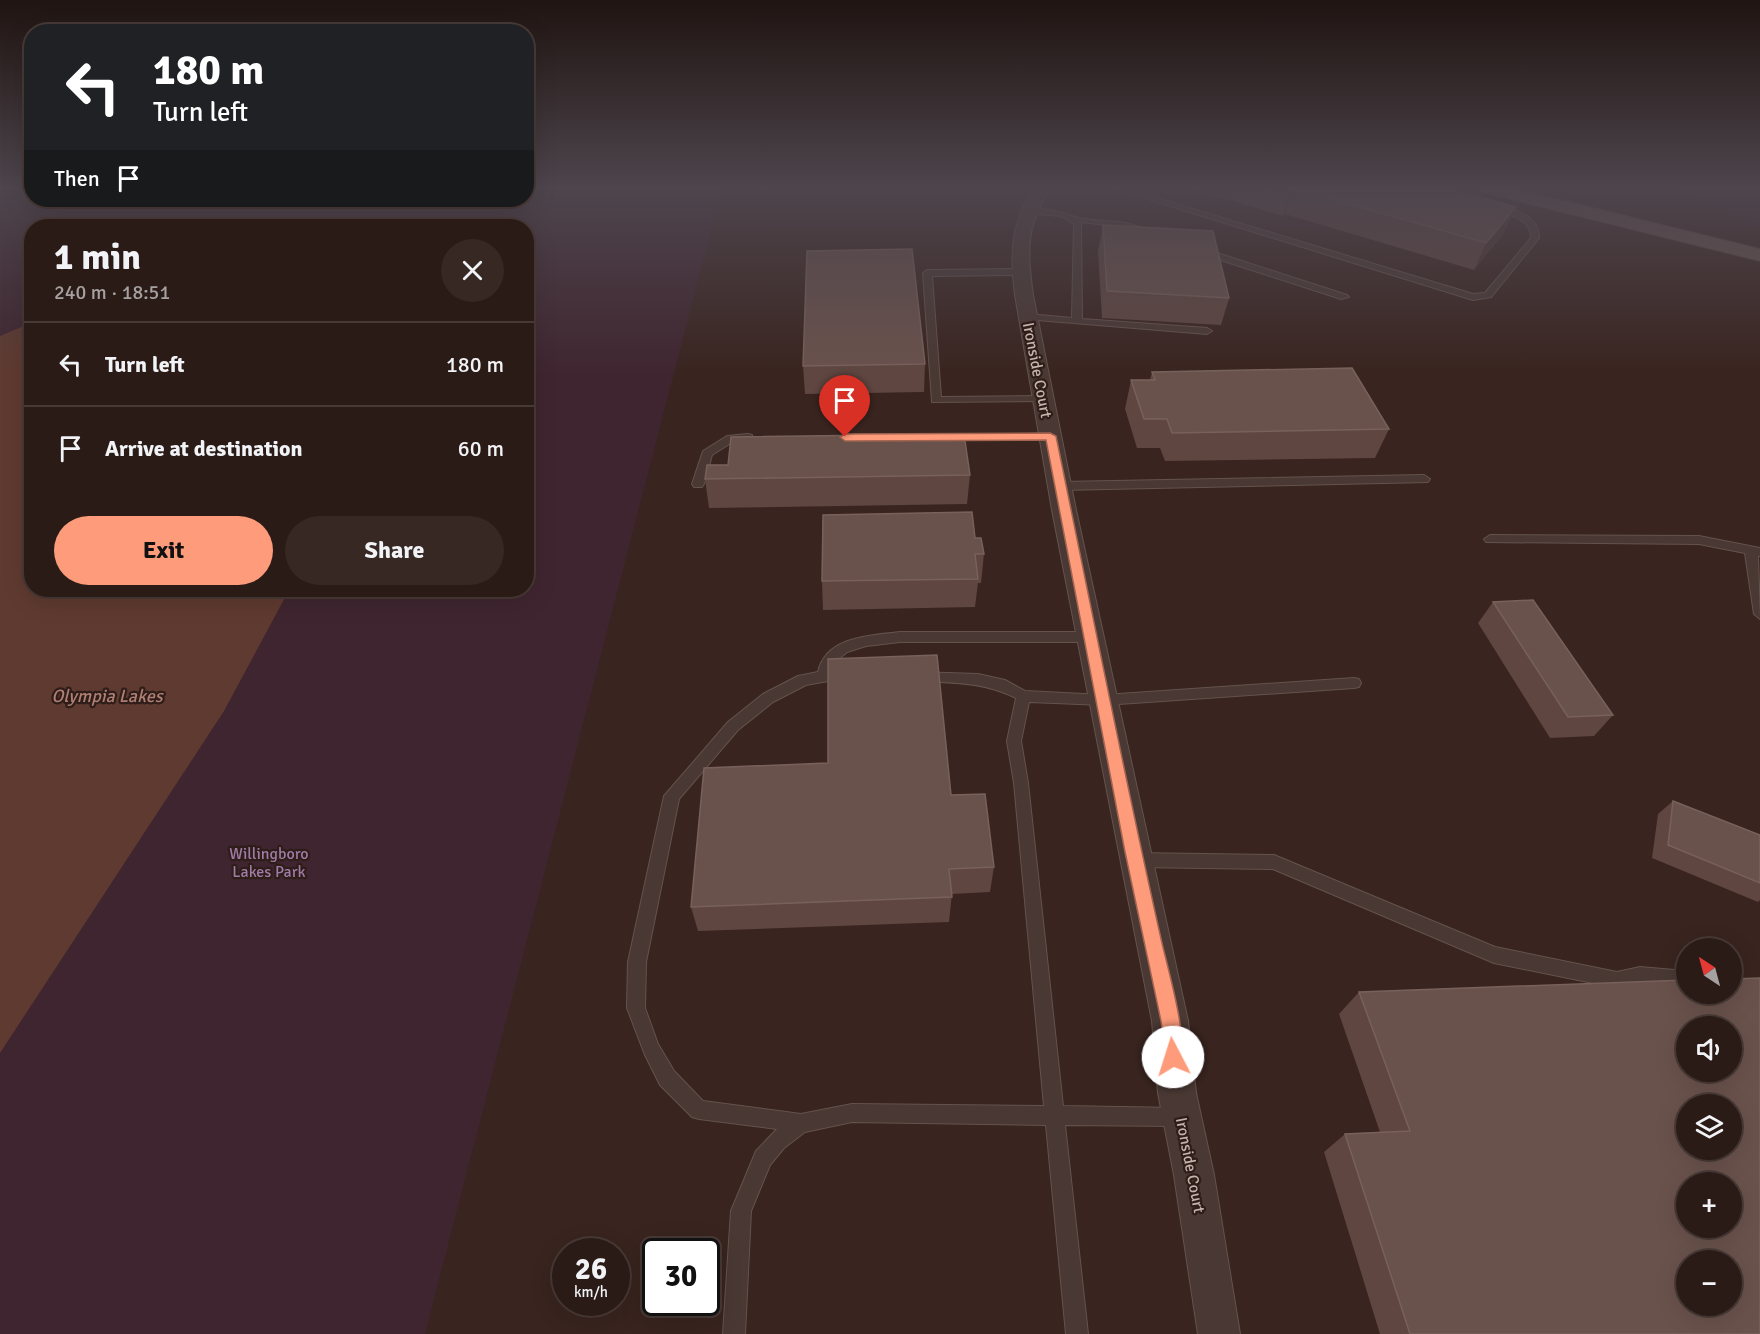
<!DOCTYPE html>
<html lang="en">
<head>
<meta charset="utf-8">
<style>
  body { margin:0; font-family:Signika,sans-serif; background:#372824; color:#f1f3f6; height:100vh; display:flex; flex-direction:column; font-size:22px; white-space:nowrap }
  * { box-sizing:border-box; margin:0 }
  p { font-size:20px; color:#a6a1a1 }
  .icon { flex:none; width:33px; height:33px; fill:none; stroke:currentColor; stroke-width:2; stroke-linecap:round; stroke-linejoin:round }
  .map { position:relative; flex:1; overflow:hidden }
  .sheet { position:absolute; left:24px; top:219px; width:510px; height:378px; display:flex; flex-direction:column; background:#2b1b17; border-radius:24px; box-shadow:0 6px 24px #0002,0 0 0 2px #473936 }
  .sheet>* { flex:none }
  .top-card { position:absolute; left:24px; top:24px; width:510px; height:183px; border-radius:24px; box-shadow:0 6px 24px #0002,0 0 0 2px #473936; background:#202124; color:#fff; overflow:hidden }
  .needle { width:39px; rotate:324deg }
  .buttons { position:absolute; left:1676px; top:938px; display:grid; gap:12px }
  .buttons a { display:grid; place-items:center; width:66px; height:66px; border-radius:50%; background:#2b1b17; box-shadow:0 6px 24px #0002,0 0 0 2px #473936; font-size:30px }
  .speed { position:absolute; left:552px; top:1238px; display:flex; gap:12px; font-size:30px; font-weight:700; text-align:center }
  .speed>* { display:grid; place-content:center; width:78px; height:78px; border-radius:50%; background:#2b1b17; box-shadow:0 6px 24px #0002,0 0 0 2px #473936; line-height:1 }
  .speed small { font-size:15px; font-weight:400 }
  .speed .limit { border:3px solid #111; border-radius:9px; background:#fff; color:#111 }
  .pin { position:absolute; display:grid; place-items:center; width:51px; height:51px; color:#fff; margin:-62px -26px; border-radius:50% 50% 50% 0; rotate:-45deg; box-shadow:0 0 6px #0007 }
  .pin .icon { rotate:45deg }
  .me { position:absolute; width:66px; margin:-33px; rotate:355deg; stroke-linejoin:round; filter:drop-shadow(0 0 4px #0008) }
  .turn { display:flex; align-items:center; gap:21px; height:126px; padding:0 30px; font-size:27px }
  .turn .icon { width:78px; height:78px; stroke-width:2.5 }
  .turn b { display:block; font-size:42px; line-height:51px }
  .then { display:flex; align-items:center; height:57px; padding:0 30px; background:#0003; gap:12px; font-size:22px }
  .round { display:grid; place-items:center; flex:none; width:63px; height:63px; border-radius:32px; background:#372824 }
  .headline { display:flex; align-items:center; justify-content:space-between; height:102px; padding:0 30px }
  h1 { font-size:36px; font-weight:800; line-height:45px }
  .cta { display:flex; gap:12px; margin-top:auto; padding:12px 30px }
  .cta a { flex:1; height:69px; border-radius:36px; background:#fd9b7b; color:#111; font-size:24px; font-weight:800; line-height:69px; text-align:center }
  .cta a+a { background:#372824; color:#f1f3f6 }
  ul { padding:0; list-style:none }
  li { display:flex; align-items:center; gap:18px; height:84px; padding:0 30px; border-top:2px solid #473936 }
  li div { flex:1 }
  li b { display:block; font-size:22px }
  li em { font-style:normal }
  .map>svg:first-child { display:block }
</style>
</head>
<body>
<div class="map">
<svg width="1760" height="1334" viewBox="0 0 1760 1334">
  <rect width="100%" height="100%" fill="#39241f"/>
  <path fill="#3f252f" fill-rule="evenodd" d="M 0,188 L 31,188 L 32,200 L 526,200 L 527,188 L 722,188 L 425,1334 L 0,1334 ZM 32,226 L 526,226 L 526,590 L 32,590 Z
    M 1678,188 L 1760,188 L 1760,226 L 1733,217 Z"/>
  <path fill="#5f3a30" d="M 31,323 L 32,590 L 289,590 L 224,711 L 0,1053 L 0,336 Z"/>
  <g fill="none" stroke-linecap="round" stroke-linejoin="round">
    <defs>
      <path id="lane" d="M 1112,188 L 1124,188 L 1473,294 L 1485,293 L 1531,238 C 1531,218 1510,215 1494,211 L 1494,207 C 1513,207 1540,216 1539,238 L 1491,297 L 1473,300 Z
        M 1024,209 C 1042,207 1059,211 1075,217 C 1099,224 1127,217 1148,232 L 1144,234 L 1122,227 L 1081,222 L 1082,319 L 1207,328 L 1212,331 L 1207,334 L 1025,319 L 1025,315 L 1028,314 L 1072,318 L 1074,224 L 1061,216 L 1027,213 L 1023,211 Z
        M 1202,248 L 1347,295 L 1349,297 L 1341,299 L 1199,253 L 1199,249 Z
        M 927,270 L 1021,269 L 1025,272 L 1021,275 L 932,276 L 941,397 L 1043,396 L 1047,397 L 1047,401 L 932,402 L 923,273 Z
        M 748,434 L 752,435 L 752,439 L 734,441 L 712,455 L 704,484 L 702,487 L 694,487 L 692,484 L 703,451 L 727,436 Z
        M 948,434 L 1051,434 L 1056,437 L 1051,440 L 944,439 L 944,435 Z
        M 1424,475 L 1430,479 L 1428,482 L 1060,490 L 1054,486 L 1060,482 Z
        M 1490,535 L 1699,536 L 1760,548 L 1760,556 L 1758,556 L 1760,619 L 1754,614 L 1745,553 L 1699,544 L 1486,542 L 1484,539 Z
        M 900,632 L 1091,632 L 1098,637 L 1091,642 L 900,642 L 866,646 L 847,652 L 833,664 L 832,670 L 850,669 L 852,673 L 850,677 L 806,685 L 773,702 L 738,730 L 679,799 L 646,962 L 645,1008 L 658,1044 L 674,1071 L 703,1101 L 801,1114 L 852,1104 L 1044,1106 L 1014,783 L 1007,741 L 1016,698 C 984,682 956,683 921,681 L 916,680 L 914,676 L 916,672 L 978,674 L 1005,680 L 1025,691 L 1104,695 L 1354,678 L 1359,679 L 1361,683 L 1359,687 L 1354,688 L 1104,705 L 1029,702 L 1021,741 L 1028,783 L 1063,1106 L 1179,1108 L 1186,1110 L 1188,1117 L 1186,1124 L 1179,1126 L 1065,1125 L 1088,1334 L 1066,1334 L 1046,1125 L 852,1122 L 805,1132 L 784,1148 L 770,1165 L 751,1211 L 745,1334 L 723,1334 L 731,1211 L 756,1151 L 777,1129 L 699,1119 L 692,1117 L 660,1085 L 645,1055 L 627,1008 L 628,962 L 664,796 L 728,722 L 763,694 L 798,676 L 818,672 C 826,636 870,636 900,632 Z
        M 1135,853 L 1274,855 L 1495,947 L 1617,972 L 1640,967 L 1686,971 L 1686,987 L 1640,983 L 1617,988 L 1494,963 L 1273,869 L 1135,867 L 1129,865 L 1127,860 L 1129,855 Z"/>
      <path id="street" d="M 1035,188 L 1051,188 C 1025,225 1027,253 1033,295 L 1076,510 L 1188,1021 L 1196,1093 L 1214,1175 L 1240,1334 L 1198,1334 L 1174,1175 L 1158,1093 L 1152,1021 L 1052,510 L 1015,295 C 1010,255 1010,222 1035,188 Z"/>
      <path id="primary" d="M 1480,188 L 1513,188 L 1760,249 L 1760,261 L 1482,192 Z"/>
    </defs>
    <use href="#lane" stroke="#64534d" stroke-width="2"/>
    <use href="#street" stroke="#64534d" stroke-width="2"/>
    <use href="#primary" stroke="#53413c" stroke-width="2"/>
    <use href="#lane" fill="#493833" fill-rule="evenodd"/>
    <use href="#street" fill="#493833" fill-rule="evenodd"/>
    <use href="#primary" fill="#6a5651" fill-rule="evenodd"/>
  </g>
  <path fill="#5f4640" d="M 1190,188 L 1445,188 L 1504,233 L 1474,270 L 1285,214 L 1283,216 Z
    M 1103,225 L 1229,298 L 1221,325 L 1102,318 L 1098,251 Z
    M 925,364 L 924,392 L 805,394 L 803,366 Z
    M 1152,372 L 1389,429 L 1375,458 L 1165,461 L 1160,448 L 1137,448 L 1125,409 L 1131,380 L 1150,380 Z
    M 970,475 L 967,504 L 709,508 L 705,479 Z
    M 975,538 L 984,554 L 981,583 L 978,583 L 975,607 L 823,610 L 822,581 Z
    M 1493,602 L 1613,715 L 1594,736 L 1550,738 L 1478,623 Z
    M 951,795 L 994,867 L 990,892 L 952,894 L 949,922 L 698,931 L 691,907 Z
    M 1673,801 L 1760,835 L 1760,900 L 1758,902 L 1652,858 L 1658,814 Z
    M 1359,992 L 1760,1334 L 1380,1334 L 1324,1152 L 1345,1134 L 1380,1132 L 1339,1014 Z"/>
  <path fill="#4b342e" d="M 1293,188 L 1285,214 L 1283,216 L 1291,190 Z
    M 1516,207 L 1504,233 L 1474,270 L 1486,243 Z"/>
  <path fill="#6a524c" stroke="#78615b" stroke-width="1.5" fill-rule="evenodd" d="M 1284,188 L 1445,188 L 1516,207 L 1486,243 L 1293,188 L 1291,190 Z
    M 1103,225 L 1213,231 L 1229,298 L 1107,291 Z
    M 912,249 L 925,364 L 803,366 L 807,251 Z
    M 1352,368 L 1389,429 L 1172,433 L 1167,419 L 1144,419 L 1131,380 L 1155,380 L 1152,372 Z
    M 964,434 L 970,475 L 705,479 L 707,465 L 728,465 L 731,437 Z
    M 972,512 L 975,538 L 981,538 L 984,554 L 975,554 L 978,579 L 822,581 L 823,515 Z
    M 1533,600 L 1613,715 L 1568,717 L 1493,602 Z
    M 937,655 L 951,795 L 985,794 L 994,867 L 949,869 L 952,897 L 691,907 L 704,768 L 828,763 L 828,659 Z
    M 1673,801 L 1760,835 L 1760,883 L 1668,845 Z
    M 1760,978 L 1760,1334 L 1410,1334 L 1345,1134 L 1410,1131 L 1359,992 L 1686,980 L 1686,993 L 1731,993 L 1731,979 ZM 1686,1026 L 1731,1026 L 1731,1071 L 1686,1071 ZM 1686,1104 L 1731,1104 L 1731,1149 L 1686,1149 ZM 1686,1182 L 1731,1182 L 1731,1227 L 1686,1227 ZM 1686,1260 L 1731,1260 L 1731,1305 L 1686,1305 Z"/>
  <linearGradient id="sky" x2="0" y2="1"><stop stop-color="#1f1411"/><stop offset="0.5" stop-color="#4e454d"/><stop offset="1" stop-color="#4e454d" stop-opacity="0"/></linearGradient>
  <rect width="1760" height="375" fill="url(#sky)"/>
  <path fill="#fd9b7b" stroke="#a46550" stroke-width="1.5" d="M 1050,433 L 1056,436 C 1091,606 1124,775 1162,943 C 1168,969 1189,1041 1180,1063 L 1173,1066 L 1167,1063 L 1161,1021 L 1125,852 L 1046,440 L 845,441 L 840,437 L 845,434 Z"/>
  <g text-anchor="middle" stroke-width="4.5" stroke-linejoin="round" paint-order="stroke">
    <g font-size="16" fill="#c6b3ad" stroke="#2e1d19">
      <text transform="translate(1038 370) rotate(79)" y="6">Ironside Court</text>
      <text transform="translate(1191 1165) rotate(79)" y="6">Ironside Court</text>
    </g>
    <g font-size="16" fill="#a17ba7" stroke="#2e1d19">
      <text x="269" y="859">Willingboro<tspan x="269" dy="18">Lakes Park</tspan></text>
    </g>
    <g font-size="18" font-style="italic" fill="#b07f74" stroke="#2e1d19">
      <text x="107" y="702">Olympia Lakes</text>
    </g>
  </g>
</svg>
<div class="buttons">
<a><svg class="needle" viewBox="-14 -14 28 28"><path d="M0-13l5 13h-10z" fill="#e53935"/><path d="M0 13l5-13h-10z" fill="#a6a1a1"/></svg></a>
<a><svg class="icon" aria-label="sound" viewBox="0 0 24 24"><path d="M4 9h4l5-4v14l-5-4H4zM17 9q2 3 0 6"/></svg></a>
<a><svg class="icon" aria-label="layers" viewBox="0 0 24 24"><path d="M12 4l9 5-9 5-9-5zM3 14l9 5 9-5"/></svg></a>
<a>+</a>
<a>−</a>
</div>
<div class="speed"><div>26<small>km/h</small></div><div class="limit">30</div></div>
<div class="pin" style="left:845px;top:437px;background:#d93025"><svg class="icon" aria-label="arrive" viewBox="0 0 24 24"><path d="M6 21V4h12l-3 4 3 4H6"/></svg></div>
<svg class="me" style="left:1173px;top:1057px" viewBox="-20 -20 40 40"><circle r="19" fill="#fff"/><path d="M0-13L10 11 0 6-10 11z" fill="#fd9b7b"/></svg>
<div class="top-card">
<div class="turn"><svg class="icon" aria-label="left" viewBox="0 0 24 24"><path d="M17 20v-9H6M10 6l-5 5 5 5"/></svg><div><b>180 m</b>Turn left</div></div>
<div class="then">Then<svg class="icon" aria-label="arrive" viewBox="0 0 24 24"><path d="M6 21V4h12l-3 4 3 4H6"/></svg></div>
</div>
<section class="sheet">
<div class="headline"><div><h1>1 min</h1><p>240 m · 18:51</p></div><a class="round"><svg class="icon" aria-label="close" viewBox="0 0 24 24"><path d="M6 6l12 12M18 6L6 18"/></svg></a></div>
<ul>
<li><svg class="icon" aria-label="left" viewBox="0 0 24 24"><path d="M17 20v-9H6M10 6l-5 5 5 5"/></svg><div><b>Turn left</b></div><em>180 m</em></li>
<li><svg class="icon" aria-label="arrive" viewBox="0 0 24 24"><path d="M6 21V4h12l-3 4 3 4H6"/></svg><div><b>Arrive at destination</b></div><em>60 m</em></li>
</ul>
<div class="cta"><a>Exit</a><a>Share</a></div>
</section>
</div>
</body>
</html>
